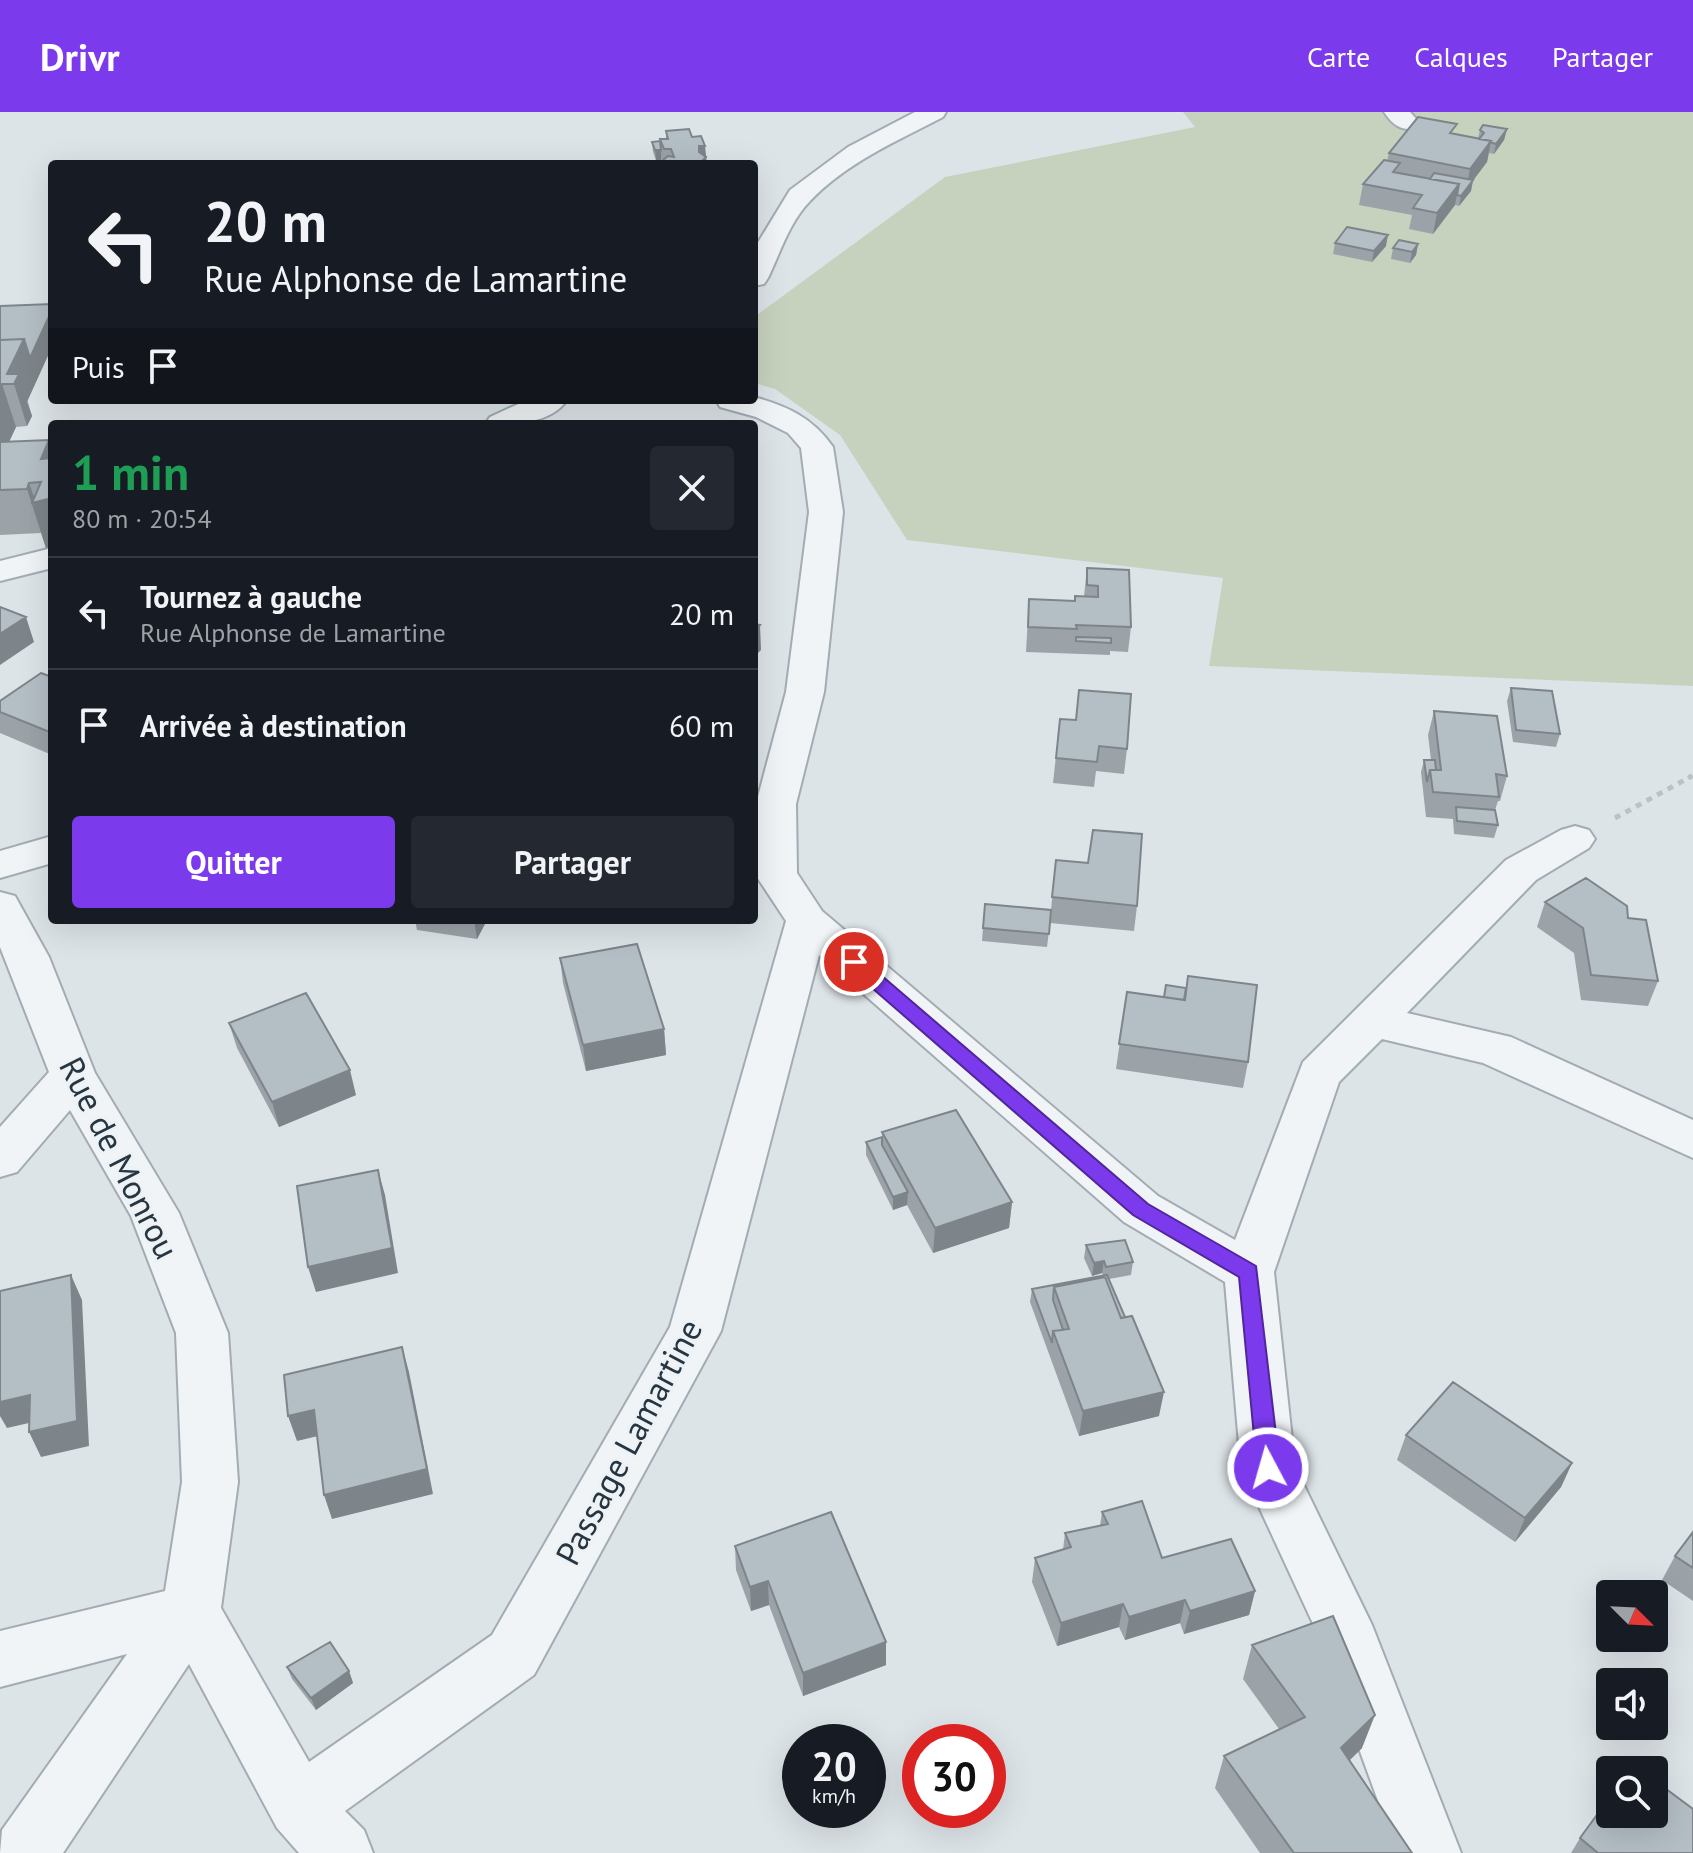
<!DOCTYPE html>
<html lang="fr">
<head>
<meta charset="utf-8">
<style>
  body { margin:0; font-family:"PT Sans",sans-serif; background:#242831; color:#f1f3f6; height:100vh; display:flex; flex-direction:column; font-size:30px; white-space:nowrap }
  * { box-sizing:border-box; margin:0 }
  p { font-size:26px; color:#9ea1a6 }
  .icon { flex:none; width:44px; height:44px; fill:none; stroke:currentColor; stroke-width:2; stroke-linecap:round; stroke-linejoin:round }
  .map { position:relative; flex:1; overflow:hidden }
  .panel { position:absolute; left:48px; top:308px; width:710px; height:504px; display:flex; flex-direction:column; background:#171b24; border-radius:8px; box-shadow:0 8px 32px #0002 }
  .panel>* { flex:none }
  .top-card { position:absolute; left:48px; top:48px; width:710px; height:244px; border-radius:8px; box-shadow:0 8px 32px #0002; background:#171b24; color:#f1f3f6; overflow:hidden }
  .needle { width:52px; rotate:114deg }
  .controls { position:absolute; left:1596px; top:1468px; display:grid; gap:16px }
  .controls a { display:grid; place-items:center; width:72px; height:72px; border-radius:8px; background:#171b24; box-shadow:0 8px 32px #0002; font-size:40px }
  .speed { position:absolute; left:782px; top:1612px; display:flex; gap:16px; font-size:40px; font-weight:700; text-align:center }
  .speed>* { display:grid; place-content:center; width:104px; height:104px; border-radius:50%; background:#171b24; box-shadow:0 8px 32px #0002; line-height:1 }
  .speed small { font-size:20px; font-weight:400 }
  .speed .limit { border:12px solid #d22; background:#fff; color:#111 }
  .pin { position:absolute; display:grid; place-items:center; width:68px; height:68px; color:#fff; margin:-34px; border:4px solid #fff; border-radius:50%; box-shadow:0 2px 8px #0007 }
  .me { position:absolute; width:88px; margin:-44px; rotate:354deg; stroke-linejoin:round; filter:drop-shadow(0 0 6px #0008) }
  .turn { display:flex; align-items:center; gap:28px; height:168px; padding:0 24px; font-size:36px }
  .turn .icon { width:104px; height:104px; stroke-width:2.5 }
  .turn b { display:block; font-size:56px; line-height:68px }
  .then { display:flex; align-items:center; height:76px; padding:0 24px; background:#0003; gap:16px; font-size:30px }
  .round { display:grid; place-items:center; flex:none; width:84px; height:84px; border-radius:8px; background:#242831 }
  .head { display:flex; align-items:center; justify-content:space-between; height:136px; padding:0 24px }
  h1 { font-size:48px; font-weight:800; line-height:60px; color:#1e9e55 }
  .action { display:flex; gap:16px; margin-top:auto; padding:16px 24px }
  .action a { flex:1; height:92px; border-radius:8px; background:#7c3aed; color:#fff; font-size:32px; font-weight:800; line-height:92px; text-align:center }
  .action a+a { background:#242831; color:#f1f3f6 }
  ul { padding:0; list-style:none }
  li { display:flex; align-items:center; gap:24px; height:112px; padding:0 24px; border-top:2px solid #363941 }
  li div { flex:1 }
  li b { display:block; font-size:30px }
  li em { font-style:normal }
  header { display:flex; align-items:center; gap:48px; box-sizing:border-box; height:112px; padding:0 40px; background:#7c3aed; color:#fff }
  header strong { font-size:38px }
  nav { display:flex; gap:44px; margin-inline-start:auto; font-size:28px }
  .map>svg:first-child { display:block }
</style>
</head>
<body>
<header>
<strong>Drivr</strong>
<nav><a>Carte</a><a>Calques</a><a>Partager</a></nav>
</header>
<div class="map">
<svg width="1693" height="1741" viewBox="0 0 1693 1741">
  <rect width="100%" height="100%" fill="#dde4e8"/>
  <path fill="#c7d2be" d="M 1183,0 L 1693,0 L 1693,574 L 1209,554 L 1223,466 L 907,428 L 840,323 L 775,277 L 754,271 L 754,205 L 945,65 L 1195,15 Z"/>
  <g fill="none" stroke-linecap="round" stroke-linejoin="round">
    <defs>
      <path id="minor" d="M 915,0 L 946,0 L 943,5 C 897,29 846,51 810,89 C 790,109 780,141 768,166 L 764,172 L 754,174 L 754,137 L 790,78 L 848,35 Z
        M 1384,0 L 1410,0 L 1420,11 L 1417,16 C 1401,20 1392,12 1384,0 Z
        M 754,285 C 787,294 813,306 833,335 L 843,400 L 824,580 L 796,692 L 797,761 L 822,799 L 1158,1084 L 1235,1128 L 1303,950 L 1506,748 L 1561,718 L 1575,714 L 1589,718 L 1595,727 L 1589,736 L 1536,768 L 1407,901 L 1511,925 L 1693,1008 L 1693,1046 L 1483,951 L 1382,927 L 1339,970 L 1274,1160 L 1295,1355 L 1372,1513 L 1461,1741 L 1397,1741 L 1315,1516 L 1241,1356 L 1225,1170 L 1124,1110 L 819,843 L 721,1219 L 534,1563 L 345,1699 L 364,1718 L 373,1741 L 299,1741 L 277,1716 L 189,1552 L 63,1741 L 0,1741 L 2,1718 L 127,1542 L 0,1575 L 0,1519 L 165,1479 L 182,1370 L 176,1221 L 131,1104 L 70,998 L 17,1060 L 0,1065 L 0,1015 L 49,960 L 0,835 L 0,780 L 15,784 L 49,845 L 95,961 L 179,1101 L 228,1221 L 238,1370 L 221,1496 L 309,1650 L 492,1523 L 670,1215 L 786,809 L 755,762 L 756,692 L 786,580 L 809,400 L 801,336 L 788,321 L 756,305 L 720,295 L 716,288 L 754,288 Z
        M 527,288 L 567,288 C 550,313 512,312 485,312 L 490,305 Z
        M 52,436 L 52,456 L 0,469 L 0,449 Z
        M 52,724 L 52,751 L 0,766 L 0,739 Z"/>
    </defs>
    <use href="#minor" stroke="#a2acb2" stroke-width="4"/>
    <path stroke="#bbc2c6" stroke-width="4" stroke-dasharray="5 5" stroke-linecap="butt" d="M 1688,666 L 1693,663"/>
    <path stroke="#bbc2c6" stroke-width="5" stroke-dasharray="6 6" stroke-linecap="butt" d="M 1615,706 L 1692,664"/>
    <use href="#minor" fill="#f0f4f6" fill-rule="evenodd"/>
  </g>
  <path fill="#9ba3a9" d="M 1507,17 L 1504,28 L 1494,42 L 1489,41 L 1487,50 L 1473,68 L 1471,79 L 1459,94 L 1455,93 L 1433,122 L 1409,117 L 1412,103 L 1359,93 L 1363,72 L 1387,49 L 1389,41 L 1455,22 L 1478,26 L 1480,18 Z
    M 666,19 L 692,25 L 705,34 L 705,45 L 656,48 L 653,40 L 652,30 L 660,29 L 666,27 Z
    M 1335,131 L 1386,134 L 1372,150 L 1333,142 Z
    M 1418,132 L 1416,143 L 1410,151 L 1391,147 L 1393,136 Z
    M 0,194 L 32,304 L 27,314 L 16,315 L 9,330 L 49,328 L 52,339 L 52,434 L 46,436 L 41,421 L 0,423 Z
    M 1087,456 L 1131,515 L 1128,540 L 1110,539 L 1110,543 L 1026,540 L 1029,487 L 1075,489 L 1084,484 Z
    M 52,565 L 52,643 L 0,621 L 0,589 Z
    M 1511,576 L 1560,622 L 1556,635 L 1513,630 L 1507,589 Z
    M 1434,599 L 1507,664 L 1500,689 L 1498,689 L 1495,698 L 1498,713 L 1494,726 L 1454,722 L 1453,707 L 1426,705 L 1421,660 L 1424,648 L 1431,648 L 1428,623 Z
    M 1060,607 L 1127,637 L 1124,662 L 1096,659 L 1094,675 L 1053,671 Z
    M 1056,748 L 1137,794 L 1134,819 L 1050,811 L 1047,835 L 982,829 L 983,816 L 1051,798 Z
    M 1545,790 L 1628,806 L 1658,869 L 1648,894 L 1581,888 L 1574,841 L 1537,815 Z
    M 415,808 L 487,808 L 477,827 L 417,818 Z
    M 560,846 L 664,917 L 666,943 L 586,959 L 563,871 Z
    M 1127,880 L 1248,950 L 1243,976 L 1116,957 Z
    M 229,911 L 356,983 L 279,1015 L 237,936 Z
    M 882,1020 L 1012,1090 L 1009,1116 L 933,1141 L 907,1093 L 893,1098 L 866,1043 L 866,1030 L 882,1025 Z
    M 1086,1133 L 1133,1150 L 1131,1163 L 1109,1167 L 1159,1304 L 1079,1324 L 1030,1190 L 1032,1177 L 1103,1164 L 1102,1161 L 1092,1164 L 1084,1146 Z
    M 1406,1323 L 1572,1351 L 1561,1375 L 1515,1430 L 1397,1348 Z
    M 1102,1400 L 1162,1446 L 1255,1479 L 1249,1503 L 1184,1522 L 1180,1511 L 1125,1528 L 1119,1515 L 1057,1534 L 1032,1470 L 1035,1446 L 1063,1438 L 1065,1421 L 1100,1414 Z
    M 1693,1420 L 1693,1489 L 1662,1468 L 1675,1444 Z
    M 735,1434 L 886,1553 L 803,1584 L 769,1493 L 751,1499 L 736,1458 Z
    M 1252,1533 L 1362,1636 L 1350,1648 L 1412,1741 L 1260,1741 L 1215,1676 L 1224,1644 L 1279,1617 L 1243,1567 Z
    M 287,1555 L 349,1559 L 353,1571 L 316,1598 L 292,1567 Z
    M 1580,1726 L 1693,1741 L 1571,1741 Z"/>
  <path fill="#7e858a" d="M 1507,17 L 1504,28 L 1494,42 L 1496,32 Z
    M 1491,29 L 1487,50 L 1466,78 L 1470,57 Z
    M 699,34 L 705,34 L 707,52 L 699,52 Z
    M 655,38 L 661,38 L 661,48 L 656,48 Z
    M 1473,68 L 1471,79 L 1459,94 L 1461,84 Z
    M 1459,72 L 1455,93 L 1433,122 L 1437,101 Z
    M 1388,123 L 1386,134 L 1372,150 L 1374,139 Z
    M 1418,132 L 1416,143 L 1410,151 L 1412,140 Z
    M 52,198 L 52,235 L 27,290 L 32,304 L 27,314 L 14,272 L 7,262 L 24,227 Z
    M 2,272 L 16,315 L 0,349 L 0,277 Z
    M 49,328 L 52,339 L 52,382 L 41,347 Z
    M 29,371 L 36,390 L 52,386 L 52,434 L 46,436 L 27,377 Z
    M 26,505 L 34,530 L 0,553 L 0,522 Z
    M 760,513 L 761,538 L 754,545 L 754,520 Z
    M 474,808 L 487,808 L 477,827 Z
    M 664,917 L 666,943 L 586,959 L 583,933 Z
    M 350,958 L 356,983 L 279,1015 L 272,990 Z
    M 378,1058 L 385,1083 L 398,1161 L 316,1180 L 308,1155 Z
    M 908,1080 L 907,1093 L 893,1098 L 893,1085 Z
    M 1012,1090 L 1009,1116 L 933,1141 L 935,1116 Z
    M 1104,1149 L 1102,1161 L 1092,1164 L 1094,1151 Z
    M 71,1163 L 82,1188 L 89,1334 L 41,1345 L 29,1320 Z
    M 402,1235 L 409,1260 L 433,1382 L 332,1407 L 324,1383 Z
    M 1164,1280 L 1159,1304 L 1079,1324 L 1083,1299 Z
    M 30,1283 L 42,1308 L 7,1316 L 0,1304 L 0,1290 Z
    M 314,1298 L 322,1323 L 297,1329 L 288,1304 Z
    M 1572,1351 L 1561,1375 L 1515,1430 L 1525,1406 Z
    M 768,1469 L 769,1493 L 751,1499 L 750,1475 Z
    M 1255,1479 L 1249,1503 L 1184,1522 L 1190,1499 Z
    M 1185,1488 L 1180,1511 L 1125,1528 L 1129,1505 Z
    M 1123,1492 L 1119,1515 L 1057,1534 L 1061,1511 Z
    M 886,1530 L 886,1553 L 803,1584 L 803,1561 Z
    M 349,1559 L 353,1571 L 316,1598 L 311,1586 Z
    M 1375,1603 L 1362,1636 L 1329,1668 L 1341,1636 Z"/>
  <path fill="#b4bec5" stroke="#7e858a" stroke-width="2" d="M 1418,5 L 1457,12 L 1450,21 L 1491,29 L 1470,57 L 1389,41 Z
    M 1483,13 L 1507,17 L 1496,32 L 1490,30 L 1491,29 L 1479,27 L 1484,21 L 1480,18 Z
    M 689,17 L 692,25 L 701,24 L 705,34 L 699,34 L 699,40 L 706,45 L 699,52 L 658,52 L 668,44 L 674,45 L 671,37 L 664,37 L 660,27 L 668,27 L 666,19 Z
    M 660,29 L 661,38 L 655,38 L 652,30 Z
    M 1384,48 L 1400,51 L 1393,60 L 1459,72 L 1437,101 L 1413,96 L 1422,83 L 1363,72 Z
    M 1434,61 L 1473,68 L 1461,84 L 1457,83 L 1459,72 L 1430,67 Z
    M 1347,115 L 1388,123 L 1374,139 L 1335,131 Z
    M 1399,128 L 1418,132 L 1412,140 L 1393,136 Z
    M 52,192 L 52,198 L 30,246 L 24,227 L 0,228 L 0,194 Z
    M 24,227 L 7,262 L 19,262 L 14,272 L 2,272 L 0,277 L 0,228 Z
    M 49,328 L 41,347 L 52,346 L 52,386 L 32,391 L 41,370 L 29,371 L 27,377 L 0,378 L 0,330 Z
    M 1087,456 L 1129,458 L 1131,515 L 1076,513 L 1077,517 L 1028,515 L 1029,487 L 1075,489 L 1075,484 L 1098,485 L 1098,474 L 1087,473 Z
    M 0,495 L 26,505 L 0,522 Z
    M 754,512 L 760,513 L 754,520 Z
    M 1076,525 L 1111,526 L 1111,531 L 1076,529 Z
    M 41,561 L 52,565 L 52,621 L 0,600 L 0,589 Z
    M 1511,576 L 1552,579 L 1560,622 L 1516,618 Z
    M 1079,578 L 1131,582 L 1127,637 L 1099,634 L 1097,650 L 1056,646 L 1060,607 L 1076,608 Z
    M 1434,599 L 1497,604 L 1507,664 L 1496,662 L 1499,685 L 1433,680 L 1430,658 L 1441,658 Z
    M 1424,648 L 1435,648 L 1436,658 L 1430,658 L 1427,670 Z
    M 1456,695 L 1495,698 L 1498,713 L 1457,709 Z
    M 1093,718 L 1142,722 L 1137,794 L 1052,785 L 1056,748 L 1088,751 Z
    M 1586,766 L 1627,794 L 1628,806 L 1646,808 L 1658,869 L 1591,863 L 1583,816 L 1545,790 Z
    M 985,792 L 1051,798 L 1049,822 L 983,816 Z
    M 637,832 L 664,917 L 583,933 L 560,846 Z
    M 1188,864 L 1257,873 L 1248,950 L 1119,932 L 1127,880 L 1185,888 Z
    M 1166,873 L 1186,876 L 1184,888 L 1164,885 Z
    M 306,881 L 350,958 L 272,990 L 229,911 Z
    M 956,998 L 1012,1090 L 935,1116 L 882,1020 Z
    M 882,1025 L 882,1033 L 908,1080 L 893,1085 L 866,1030 Z
    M 378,1058 L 392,1136 L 308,1155 L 297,1074 Z
    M 1125,1128 L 1133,1150 L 1106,1155 L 1104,1149 L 1094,1151 L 1086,1133 Z
    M 71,1163 L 77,1309 L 29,1320 L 30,1283 L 0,1290 L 0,1179 Z
    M 1107,1163 L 1125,1205 L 1121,1206 L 1105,1165 L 1054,1175 L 1053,1188 L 1063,1218 L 1053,1219 L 1052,1231 L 1032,1177 Z
    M 1105,1165 L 1121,1206 L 1132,1204 L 1164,1280 L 1083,1299 L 1053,1219 L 1069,1217 L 1054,1175 Z
    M 402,1235 L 427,1357 L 324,1383 L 314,1298 L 288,1304 L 284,1263 Z
    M 1453,1270 L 1572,1351 L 1525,1406 L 1406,1323 Z
    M 1142,1389 L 1162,1446 L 1231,1427 L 1255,1479 L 1190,1499 L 1185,1488 L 1129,1505 L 1123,1492 L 1061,1511 L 1035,1446 L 1071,1435 L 1065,1421 L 1108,1412 L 1102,1400 Z
    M 831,1400 L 886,1530 L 803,1561 L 768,1469 L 750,1475 L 735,1434 Z
    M 1693,1420 L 1693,1456 L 1675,1444 Z
    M 1333,1504 L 1375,1603 L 1341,1636 L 1412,1741 L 1294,1741 L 1224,1644 L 1305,1605 L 1252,1533 Z
    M 330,1530 L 349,1559 L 311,1586 L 287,1555 Z
    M 1633,1653 L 1640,1658 L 1630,1658 Z
    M 1654,1668 L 1693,1697 L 1693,1741 L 1598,1741 L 1580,1726 L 1610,1685 L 1610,1702 L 1654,1702 Z"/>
  <path fill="#7c3aed" stroke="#51269a" stroke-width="2" d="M 854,844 L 861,846 L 1148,1092 L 1256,1154 L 1280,1356 L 1276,1363 L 1268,1366 L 1260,1363 L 1257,1356 L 1239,1165 L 1133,1103 L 848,855 L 845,850 Z"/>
  <g text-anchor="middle" stroke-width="6" stroke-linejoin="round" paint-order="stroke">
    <g font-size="34" fill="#26353f" stroke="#edf2f6">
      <text transform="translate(119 1046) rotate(63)" y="12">Rue de Monrou</text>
      <text transform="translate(629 1330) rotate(-62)" y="12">Passage Lamartine</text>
    </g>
  </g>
</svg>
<div class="controls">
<a><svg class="needle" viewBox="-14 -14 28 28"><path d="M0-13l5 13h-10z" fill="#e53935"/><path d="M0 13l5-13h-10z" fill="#9ea1a6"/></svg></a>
<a><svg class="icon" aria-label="sound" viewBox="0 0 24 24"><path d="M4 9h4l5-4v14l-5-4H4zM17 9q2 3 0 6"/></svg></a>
<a><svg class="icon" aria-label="search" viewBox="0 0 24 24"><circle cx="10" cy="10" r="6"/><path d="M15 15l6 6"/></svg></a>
</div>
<div class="speed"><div>20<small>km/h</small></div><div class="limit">30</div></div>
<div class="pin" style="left:854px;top:850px;background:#d93025"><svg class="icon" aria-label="arrive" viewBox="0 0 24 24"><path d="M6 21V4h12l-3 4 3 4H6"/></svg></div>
<svg class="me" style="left:1268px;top:1356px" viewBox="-20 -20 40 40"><circle r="17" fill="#7c3aed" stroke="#fff" stroke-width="3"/><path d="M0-11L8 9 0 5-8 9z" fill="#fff"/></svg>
<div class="top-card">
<div class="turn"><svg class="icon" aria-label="left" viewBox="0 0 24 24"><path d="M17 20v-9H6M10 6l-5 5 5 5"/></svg><div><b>20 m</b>Rue Alphonse de Lamartine</div></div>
<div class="then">Puis<svg class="icon" aria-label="arrive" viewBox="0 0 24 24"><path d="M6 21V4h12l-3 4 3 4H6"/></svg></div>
</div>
<section class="panel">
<div class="head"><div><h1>1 min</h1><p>80 m · 20:54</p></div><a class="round"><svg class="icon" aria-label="close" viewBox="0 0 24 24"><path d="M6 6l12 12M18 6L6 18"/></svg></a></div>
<ul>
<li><svg class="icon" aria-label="left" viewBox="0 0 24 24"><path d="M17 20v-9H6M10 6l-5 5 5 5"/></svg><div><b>Tournez à gauche</b><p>Rue Alphonse de Lamartine</p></div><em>20 m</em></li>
<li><svg class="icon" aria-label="arrive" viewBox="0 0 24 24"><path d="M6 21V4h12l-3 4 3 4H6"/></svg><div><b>Arrivée à destination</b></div><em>60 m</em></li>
</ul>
<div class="action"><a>Quitter</a><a>Partager</a></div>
</section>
</div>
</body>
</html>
